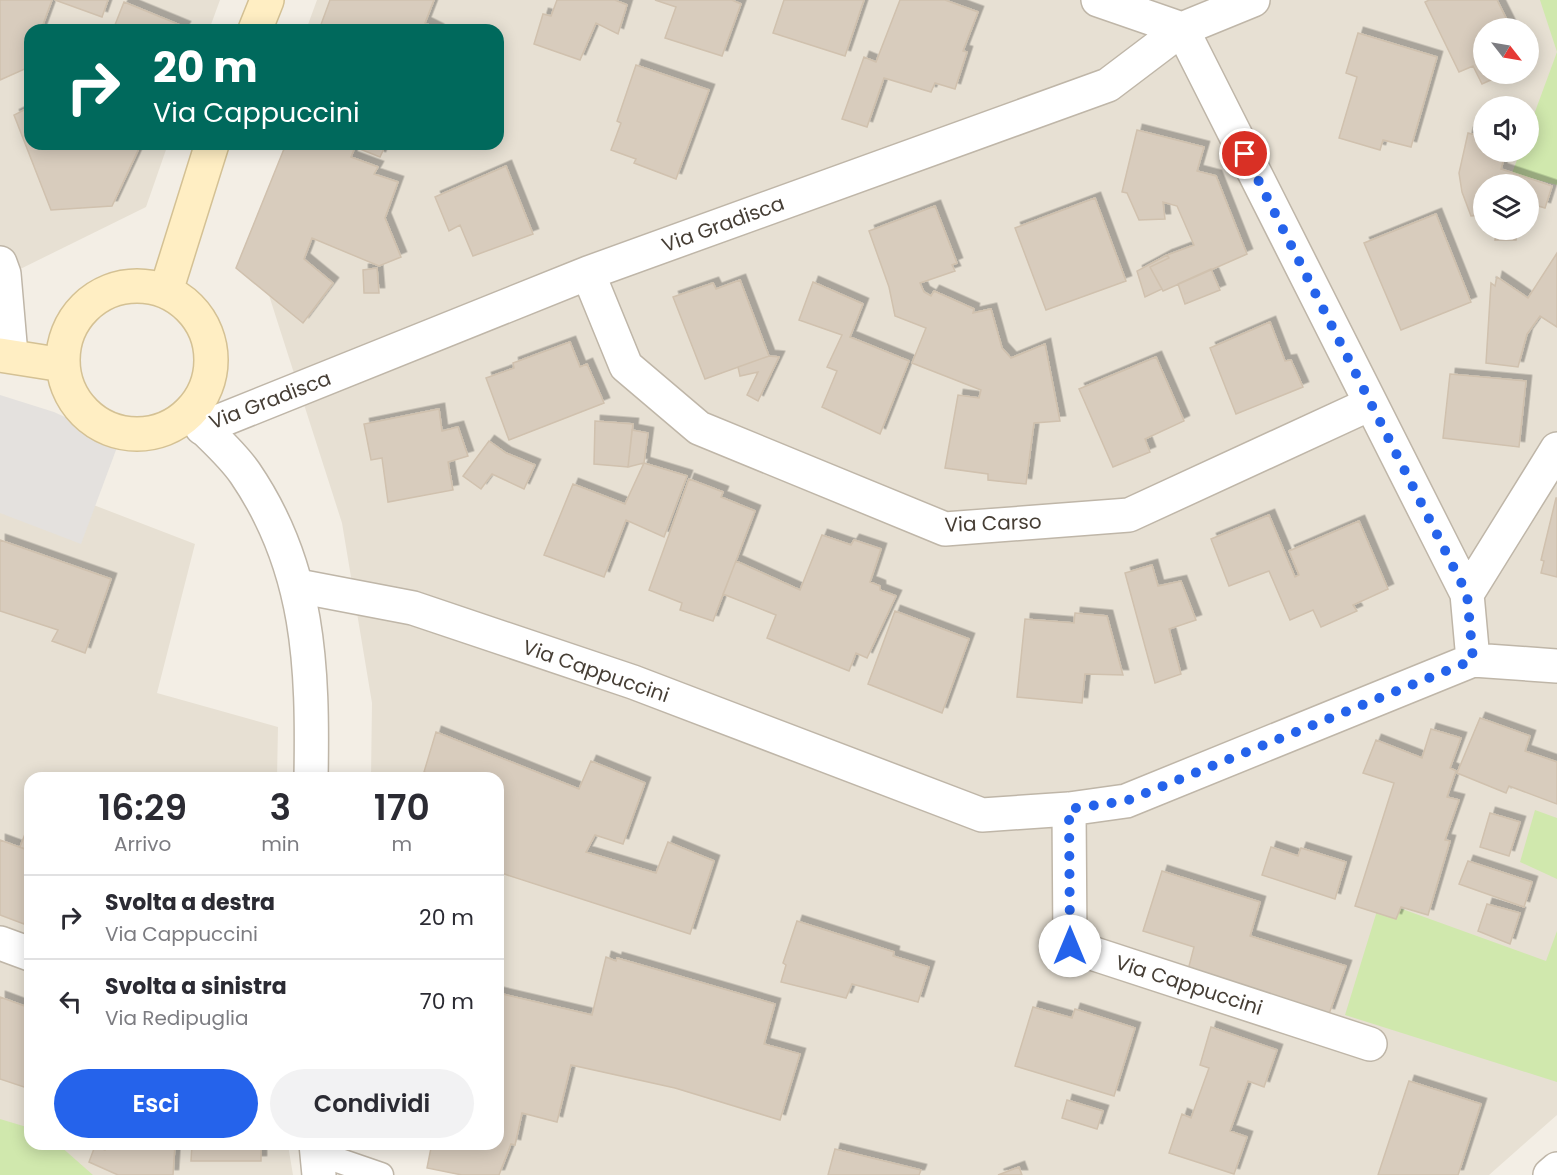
<!DOCTYPE html>
<html lang="it">
<head>
<meta charset="utf-8">
<style>
  body { margin:0; font-family:Poppins,sans-serif; background:#f2f2f3; color:#2b2b33; height:100vh; display:flex; flex-direction:column; font-size:22px; white-space:nowrap }
  * { box-sizing:border-box; margin:0 }
  p { font-size:20px; color:#7c7c81 }
  .icon { flex:none; width:33px; height:33px; fill:none; stroke:currentColor; stroke-width:2; stroke-linecap:round; stroke-linejoin:round }
  .map { position:relative; flex:1; overflow:hidden }
  .panel { position:absolute; left:24px; top:772px; width:480px; height:378px; display:flex; flex-direction:column; background:#fff; border-radius:18px; box-shadow:0 3px 15px #0003 }
  .panel>* { flex:none }
  .top-card { position:absolute; left:24px; top:24px; width:480px; height:126px; border-radius:18px; box-shadow:0 3px 15px #0003; background:#00695c; color:#fff; overflow:hidden }
  .needle { width:39px; rotate:121deg }
  .controls { position:absolute; left:1473px; top:18px; display:grid; gap:12px }
  .controls a { display:grid; place-items:center; width:66px; height:66px; border-radius:50%; background:#fff; box-shadow:0 3px 15px #0003; font-size:30px }
  .pin { position:absolute; display:grid; place-items:center; width:51px; height:51px; color:#fff; margin:-26px; border:3px solid #fff; border-radius:50%; box-shadow:0 2px 6px #0007 }
  .me { position:absolute; width:66px; margin:-33px; rotate:0deg; stroke-linejoin:round; filter:drop-shadow(0 0 4px #0008) }
  .turn { display:flex; align-items:center; gap:21px; height:126px; padding:0 30px; font-size:27px }
  .turn .icon { width:78px; height:78px; stroke-width:2.5 }
  .turn b { display:block; font-size:42px; line-height:51px }
  .eta { display:flex; justify-content:space-evenly; align-items:center; height:102px; text-align:center }
  .eta b { font-size:36px; font-weight:600; line-height:42px }
  .cta { display:flex; gap:12px; margin-top:auto; padding:12px 30px }
  .cta a { flex:1; height:69px; border-radius:36px; background:#2563eb; color:#fff; font-size:24px; font-weight:600; line-height:69px; text-align:center }
  .cta a+a { background:#f2f2f3; color:#2b2b33 }
  ul { padding:0; list-style:none }
  li { display:flex; align-items:center; gap:18px; height:84px; padding:0 30px; border-top:2px solid #e1e1e2 }
  li div { flex:1 }
  li b { display:block; font-size:22px }
  li em { font-style:normal }
  .map>svg:first-child { display:block }
</style>
</head>
<body>
<div class="map">
<svg width="1557" height="1175" viewBox="0 0 1557 1175">
  <defs>
    <filter id="shadow"><feDropShadow dx="5.5" dy="-5.5" stdDeviation="0" flood-color="#0004"/></filter>
  </defs>
  <rect width="100%" height="100%" fill="#f3eee5"/>
  <path fill="#e7e0d3" fill-rule="evenodd" d="M 0,0 L 220,0 L 209,30 L 30,30 L 30,144 L 168,144 L 146,207 L 0,279 Z
    M 317,0 L 1557,0 L 1557,1115 L 1489,1175 L 498,1175 L 420,1145 L 498,1144 L 498,778 L 371,778 L 372,703 L 342,523 L 258,261 L 307,144 L 498,144 L 498,30 L 306,30 ZM 1484,28 L 1528,28 L 1528,74 L 1484,74 ZM 1484,106 L 1528,106 L 1528,152 L 1484,152 ZM 1484,184 L 1528,184 L 1528,230 L 1484,230 Z
    M 0,469 L 195,544 L 157,693 L 278,727 L 277,778 L 30,778 L 30,1144 L 288,1145 L 293,1175 L 0,1175 Z"/>
  <path fill="#d0e8ad" d="M 1540,0 L 1557,0 L 1557,185 L 1512,173 L 1520,152 L 1528,152 L 1529,128 L 1557,52 Z
    M 1535,810 L 1557,818 L 1557,879 L 1520,862 Z
    M 1380,901 L 1546,961 L 1557,931 L 1557,1082 L 1345,1015 Z
    M 0,1119 L 30,1128 L 30,1144 L 59,1145 L 93,1175 L 0,1175 Z"/>
  <path fill="#e4e1de" d="M 0,395 L 54,412 L 119,442 L 81,544 L 0,513 Z"/>
  <path fill="#d8ccbd" stroke="#d0c1ae" stroke-width="1.5" filter="url(#shadow)" d="M 0,0 L 52,0 L 41,30 L 30,30 L 30,60 L 27,68 L 0,80 Z
    M 55,0 L 108,0 L 102,17 Z
    M 330,0 L 434,0 L 425,23 L 439,30 L 319,30 Z
    M 557,0 L 615,0 L 627,5 L 618,34 L 596,23 L 580,60 L 534,44 L 543,14 L 551,16 Z
    M 655,0 L 732,0 L 741,4 L 722,56 L 665,38 L 676,7 Z
    M 784,0 L 864,0 L 845,56 L 773,33 Z
    M 900,0 L 945,0 L 978,12 L 963,51 L 967,52 L 955,89 L 935,83 L 931,92 L 884,78 L 867,127 L 842,119 L 864,57 L 876,62 Z
    M 1429,0 L 1497,0 L 1511,28 L 1484,28 L 1484,74 L 1504,74 L 1482,84 L 1473,66 L 1459,72 L 1425,2 Z
    M 124,2 L 185,27 L 183,30 L 113,30 Z
    M 1358,33 L 1437,57 L 1411,147 L 1383,140 L 1380,150 L 1339,138 L 1357,77 L 1346,73 Z
    M 636,65 L 709,90 L 676,179 L 634,163 L 636,159 L 611,150 L 621,123 L 617,121 Z
    M 30,107 L 30,144 L 141,144 L 112,206 L 51,210 L 14,115 Z
    M 1484,122 L 1484,152 L 1506,152 L 1501,169 L 1552,186 L 1545,208 L 1528,203 L 1528,184 L 1484,184 L 1484,215 L 1471,216 L 1462,192 L 1459,173 L 1468,133 L 1479,136 Z
    M 1137,130 L 1204,147 L 1197,171 L 1216,176 L 1247,254 L 1163,291 L 1150,267 L 1169,258 L 1167,255 L 1194,245 L 1177,206 L 1163,202 L 1165,219 L 1139,220 L 1127,193 L 1122,192 Z
    M 286,144 L 386,144 L 380,157 L 355,147 L 351,157 L 378,167 L 374,174 L 398,182 L 385,218 L 401,257 L 379,266 L 312,238 L 304,259 L 333,283 L 303,323 L 236,268 Z
    M 506,166 L 533,234 L 473,256 L 460,225 L 449,231 L 435,197 Z
    M 1095,198 L 1126,281 L 1046,310 L 1015,228 Z
    M 935,206 L 957,263 L 952,265 L 955,271 L 920,283 L 924,292 L 931,296 L 934,291 L 974,309 L 973,313 L 991,309 L 1002,348 L 1011,358 L 1045,344 L 1060,421 L 1034,423 L 1026,484 L 988,480 L 988,474 L 945,468 L 958,395 L 979,398 L 981,390 L 912,363 L 926,328 L 895,316 L 889,287 L 869,231 Z
    M 1436,214 L 1471,302 L 1401,330 L 1364,243 Z
    M 1497,230 L 1517,230 L 1516,240 L 1495,240 Z
    M 1557,253 L 1557,327 L 1540,316 L 1527,334 L 1518,367 L 1486,363 L 1491,283 L 1495,286 L 1497,277 L 1528,298 Z
    M 1167,255 L 1169,258 L 1150,267 L 1162,289 L 1145,297 L 1137,271 Z
    M 377,268 L 379,293 L 364,293 L 363,270 Z
    M 1211,269 L 1220,290 L 1185,304 L 1178,284 Z
    M 740,280 L 769,356 L 705,379 L 673,297 L 713,283 L 716,289 Z
    M 813,282 L 863,304 L 850,337 L 909,361 L 880,434 L 822,407 L 837,371 L 827,367 L 842,335 L 799,320 Z
    M 1270,322 L 1285,361 L 1291,360 L 1303,387 L 1236,414 L 1210,348 Z
    M 570,342 L 580,367 L 587,364 L 604,403 L 509,440 L 486,378 L 514,368 L 513,363 Z
    M 769,356 L 779,357 L 758,401 L 747,395 L 758,372 L 740,376 L 738,367 Z
    M 1156,357 L 1184,421 L 1145,439 L 1150,452 L 1113,467 L 1079,389 Z
    M 1450,374 L 1526,381 L 1519,447 L 1443,438 Z
    M 439,409 L 442,431 L 458,427 L 468,456 L 448,462 L 453,490 L 388,502 L 382,458 L 371,460 L 364,424 Z
    M 595,421 L 633,424 L 628,467 L 594,464 Z
    M 632,430 L 648,433 L 644,463 L 628,467 Z
    M 489,441 L 506,453 L 535,465 L 524,489 L 492,474 L 481,489 L 463,476 Z
    M 644,463 L 687,476 L 664,537 L 626,520 L 604,577 L 544,555 L 573,484 L 625,504 Z
    M 689,479 L 723,492 L 721,497 L 755,511 L 713,621 L 680,610 L 682,603 L 649,590 Z
    M 1556,498 L 1557,498 L 1557,577 L 1541,573 L 1544,561 L 1541,560 Z
    M 1269,515 L 1295,577 L 1299,575 L 1289,551 L 1359,521 L 1388,589 L 1353,605 L 1357,611 L 1321,627 L 1313,610 L 1290,620 L 1269,571 L 1229,586 L 1211,539 Z
    M 822,535 L 851,545 L 854,540 L 881,549 L 870,582 L 880,586 L 880,590 L 896,596 L 867,658 L 856,653 L 849,671 L 767,638 L 776,615 L 723,594 L 736,561 L 800,590 Z
    M 0,540 L 111,579 L 85,653 L 52,641 L 58,630 L 0,611 Z
    M 1152,565 L 1158,586 L 1181,581 L 1196,620 L 1169,629 L 1181,674 L 1155,683 L 1125,573 Z
    M 895,611 L 969,639 L 942,713 L 868,684 Z
    M 1075,613 L 1107,616 L 1123,675 L 1085,674 L 1082,703 L 1017,697 L 1025,619 L 1074,623 Z
    M 1480,718 L 1530,736 L 1525,751 L 1557,762 L 1557,804 L 1509,786 L 1506,793 L 1457,773 Z
    M 1431,729 L 1461,738 L 1450,768 L 1456,771 L 1447,797 L 1459,800 L 1445,840 L 1450,841 L 1428,915 L 1401,907 L 1396,919 L 1355,906 L 1394,783 L 1363,773 L 1376,740 L 1422,758 Z
    M 436,732 L 579,789 L 591,761 L 645,783 L 623,844 L 595,835 L 586,852 L 656,873 L 668,842 L 714,861 L 690,934 L 498,872 L 498,778 L 443,778 L 424,772 Z
    M 1490,813 L 1520,822 L 1509,856 L 1480,847 Z
    M 30,821 L 30,851 L 20,847 Z
    M 0,840 L 30,851 L 30,905 L 24,924 L 0,915 Z
    M 1271,847 L 1298,856 L 1301,848 L 1346,862 L 1335,899 L 1262,875 Z
    M 1468,861 L 1532,882 L 1524,907 L 1459,884 Z
    M 1162,871 L 1260,902 L 1250,936 L 1346,966 L 1329,1014 L 1188,970 L 1194,947 L 1143,931 Z
    M 1487,904 L 1520,913 L 1510,944 L 1478,931 Z
    M 797,921 L 894,952 L 893,956 L 929,967 L 918,1002 L 852,984 L 846,998 L 781,982 L 786,965 L 783,963 Z
    M 606,957 L 616,961 L 617,958 L 775,1004 L 764,1044 L 800,1054 L 780,1120 L 675,1088 L 571,1065 L 557,1122 L 522,1113 L 515,1145 L 511,1144 L 499,1175 L 462,1175 L 427,1168 L 431,1148 L 428,1147 L 428,1144 L 498,1144 L 498,993 L 592,1015 Z
    M 0,997 L 30,1008 L 30,1089 L 0,1079 Z
    M 1033,1007 L 1072,1018 L 1075,1009 L 1135,1028 L 1114,1096 L 1015,1066 Z
    M 1211,1027 L 1277,1050 L 1264,1087 L 1248,1081 L 1230,1131 L 1247,1137 L 1234,1174 L 1169,1153 L 1182,1114 L 1191,1118 L 1209,1068 L 1200,1065 Z
    M 1409,1081 L 1481,1104 L 1458,1175 L 1378,1175 Z
    M 1067,1100 L 1103,1111 L 1097,1129 L 1062,1118 Z
    M 107,1144 L 175,1144 L 173,1175 L 118,1175 L 89,1162 L 95,1146 L 105,1150 Z
    M 192,1144 L 261,1144 L 261,1161 L 191,1161 Z
    M 835,1149 L 921,1170 L 919,1175 L 828,1175 Z
    M 1019,1167 L 1022,1175 L 998,1175 Z"/>
  <g fill="none" stroke-linecap="round" stroke-linejoin="round">
    <defs>
      <path id="service" d="M 317,1153 L 381,1175"/>
      <path id="minor" d="M 1098,0 L 1182,29 L 1467,594 L 1473,660
        M 0,263 L 4,274 L 11,355
        M 588,273 L 626,366 L 699,428 L 945,529 L 1129,515 L 1370,404
        M 202,428 L 588,273 L 1108,85 L 1182,29 L 1253,0
        M 298,586 L 413,608 L 633,682 L 982,815 L 1069,809 L 1126,801 L 1473,660 L 1557,666
        M 1467,594 L 1557,449
        M 1069,809 L 1070,946 L 1370,1044
        M 0,943 L 30,954
        M 1550,1175 L 1557,1169"/>
      <path id="tertiary" d="M 189,413 C 207,433 230,451 245,473 C 310,568 313,667 311,778
        M 316,1144 L 319,1175"/>
      <path id="secondary" d="M 255,30 L 267,0
        M63 360a74 74 0 1 1 148 0a74 74 0 1 1-148 0Z
        M 166,291 L 212,144
        M 0,355 L 63,365"/>
    </defs>
    <use href="#service" stroke="#bfb6a8" stroke-width="27"/>
    <use href="#minor" stroke="#bfb6a8" stroke-width="36"/>
    <use href="#tertiary" stroke="#bfb6a8" stroke-width="36"/>
    <use href="#secondary" stroke="#d4c194" stroke-width="36"/>
    <use href="#service" stroke="#fff" stroke-width="24"/>
    <use href="#minor" stroke="#fff" stroke-width="33"/>
    <use href="#tertiary" stroke="#fff" stroke-width="33"/>
    <use href="#secondary" stroke="#ffeec3" stroke-width="33"/>
  </g>
  <g fill="none" stroke-linecap="round" stroke-linejoin="round">
    <path stroke="#2563eb" stroke-width="10" stroke-dasharray="0 18" d="M 1070,946 L 1069,809 L 1126,801 L 1473,660 L 1467,594 L 1245,154"/>
  </g>
  <g text-anchor="middle" stroke-width="4.5" stroke-linejoin="round" paint-order="stroke">
    <g font-size="20" fill="#463e35" stroke="#fff">
      <text transform="translate(723 224) rotate(-20)" y="7">Via Gradisca</text>
      <text transform="translate(270 400) rotate(-21)" y="7">Via Gradisca</text>
      <text transform="translate(993 523) rotate(-2)" y="7">Via Carso</text>
      <text transform="translate(596 671) rotate(19)" y="7">Via Cappuccini</text>
      <text transform="translate(1189 985) rotate(18)" y="7">Via Cappuccini</text>
    </g>
  </g>
</svg>
<div class="controls">
<a><svg class="needle" viewBox="-14 -14 28 28"><path d="M0-13l5 13h-10z" fill="#e53935"/><path d="M0 13l5-13h-10z" fill="#7c7c81"/></svg></a>
<a><svg class="icon" aria-label="sound" viewBox="0 0 24 24"><path d="M4 9h4l5-4v14l-5-4H4zM17 9q2 3 0 6"/></svg></a>
<a><svg class="icon" aria-label="layers" viewBox="0 0 24 24"><path d="M12 4l9 5-9 5-9-5zM3 14l9 5 9-5"/></svg></a>
</div>
<div class="pin" style="left:1245px;top:154px;background:#d93025"><svg class="icon" aria-label="arrive" viewBox="0 0 24 24"><path d="M6 21V4h12l-3 4 3 4H6"/></svg></div>
<svg class="me" style="left:1070px;top:946px" viewBox="-20 -20 40 40"><circle r="19" fill="#fff"/><path d="M0-13L10 11 0 6-10 11z" fill="#2563eb"/></svg>
<div class="top-card">
<div class="turn"><svg class="icon" aria-label="right" viewBox="0 0 24 24"><path d="M7 20v-9h11M14 6l5 5-5 5"/></svg><div><b>20 m</b>Via Cappuccini</div></div>
</div>
<section class="panel">
<div class="eta">
<div><b>16:29</b><p>Arrivo</p></div>
<div><b>3</b><p>min</p></div>
<div><b>170</b><p>m</p></div>
</div>
<ul>
<li><svg class="icon" aria-label="right" viewBox="0 0 24 24"><path d="M7 20v-9h11M14 6l5 5-5 5"/></svg><div><b>Svolta a destra</b><p>Via Cappuccini</p></div><em>20 m</em></li>
<li><svg class="icon" aria-label="left" viewBox="0 0 24 24"><path d="M17 20v-9H6M10 6l-5 5 5 5"/></svg><div><b>Svolta a sinistra</b><p>Via Redipuglia</p></div><em>70 m</em></li>
</ul>
<div class="cta"><a>Esci</a><a>Condividi</a></div>
</section>
</div>
</body>
</html>
